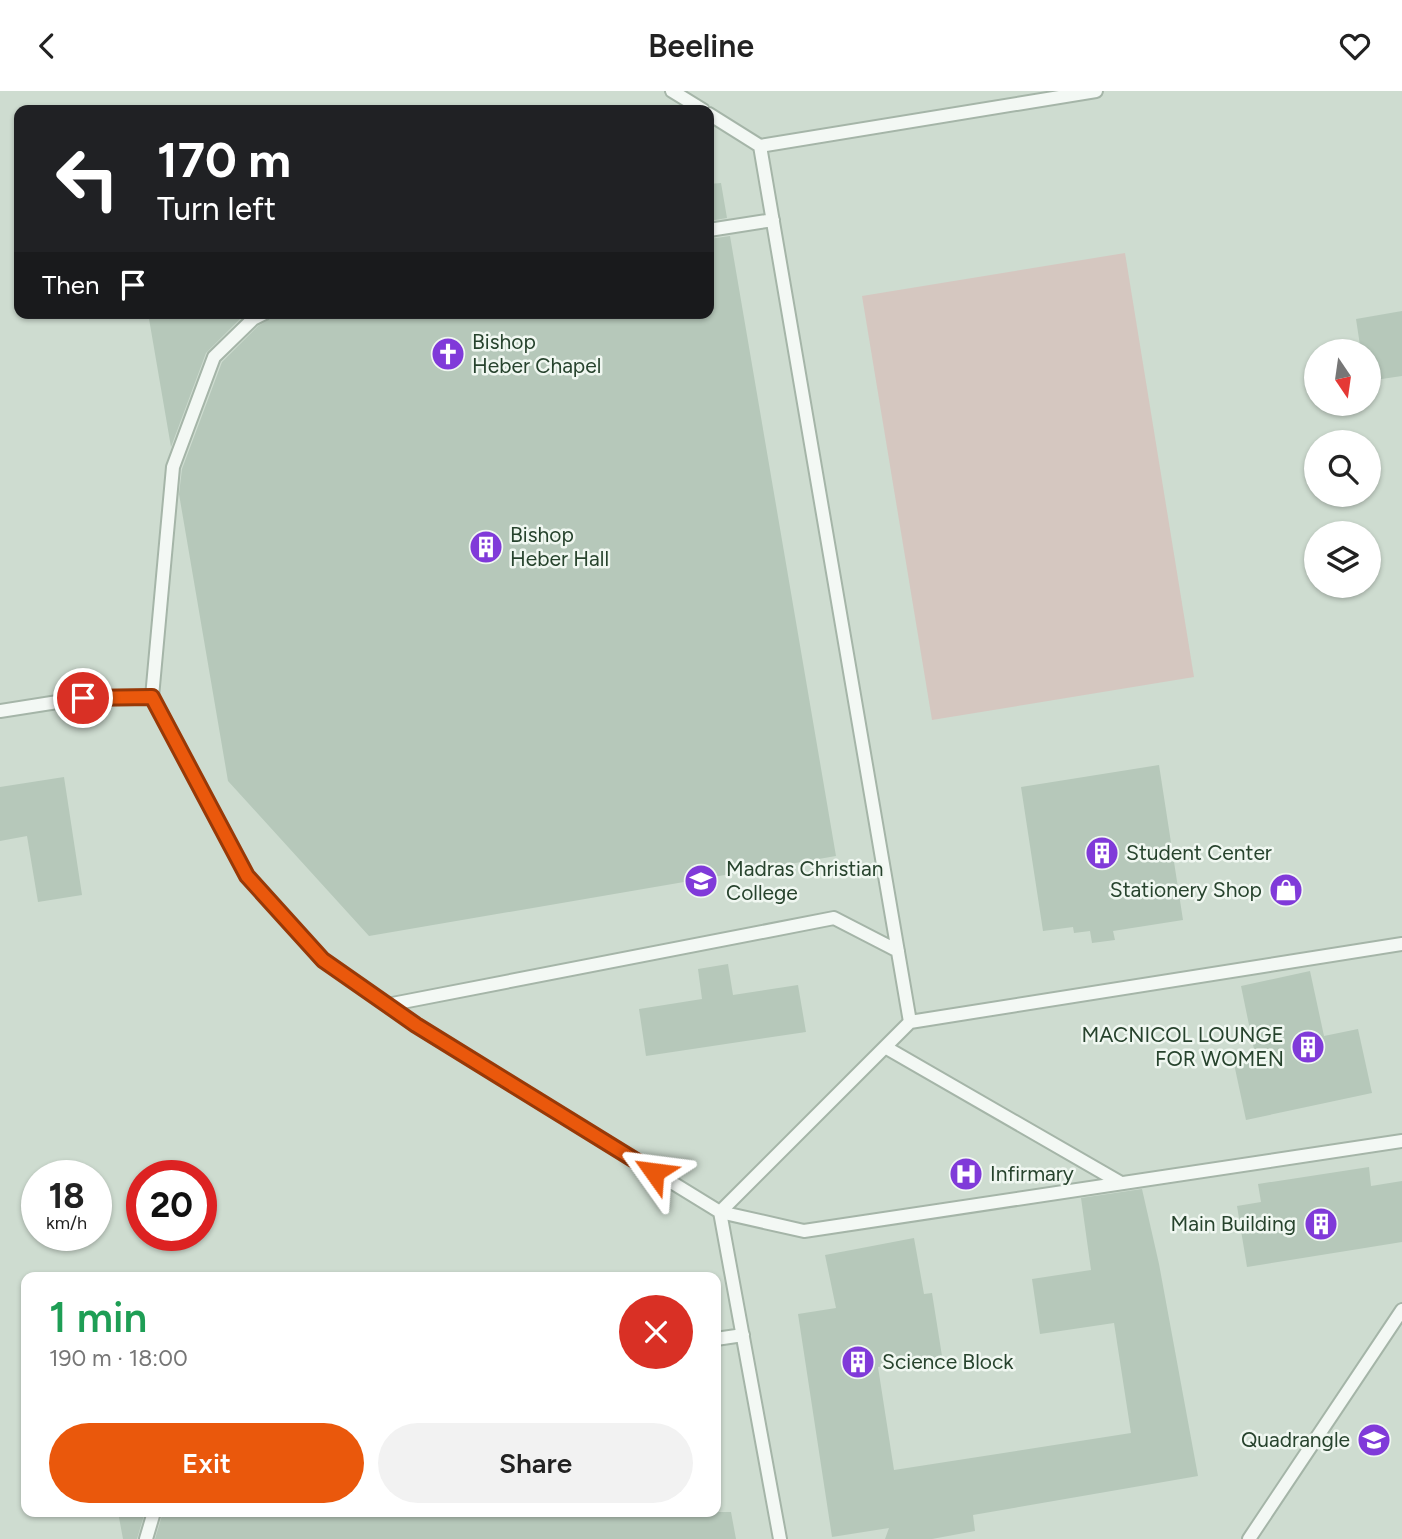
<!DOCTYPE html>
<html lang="en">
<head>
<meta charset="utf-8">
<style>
  body { margin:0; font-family:Figtree,sans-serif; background:#f2f2f2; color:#222; height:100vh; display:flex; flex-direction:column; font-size:26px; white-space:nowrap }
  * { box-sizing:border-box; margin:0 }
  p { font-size:23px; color:#767676 }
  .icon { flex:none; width:38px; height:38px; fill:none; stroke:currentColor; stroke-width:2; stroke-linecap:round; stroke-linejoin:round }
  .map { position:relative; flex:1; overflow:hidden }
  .sheet { position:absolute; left:21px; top:1181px; width:700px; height:245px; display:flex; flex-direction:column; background:#fff; border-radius:14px; box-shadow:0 2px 5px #0004 }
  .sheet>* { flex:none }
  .banner { position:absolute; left:14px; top:14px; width:700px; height:214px; border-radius:14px; box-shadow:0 2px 5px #0004; background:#202124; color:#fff; overflow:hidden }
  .needle { width:46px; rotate:167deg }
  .buttons { position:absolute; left:1304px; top:248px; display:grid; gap:14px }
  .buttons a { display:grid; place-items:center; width:77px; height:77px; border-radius:50%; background:#fff; box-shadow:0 2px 5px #0004; font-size:35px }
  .speed { position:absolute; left:21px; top:1069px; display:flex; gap:14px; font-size:35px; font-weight:700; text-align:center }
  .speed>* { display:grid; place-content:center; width:91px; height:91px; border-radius:50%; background:#fff; box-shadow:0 2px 5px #0004; line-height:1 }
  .speed small { font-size:18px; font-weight:400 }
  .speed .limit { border:10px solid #d22; background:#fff; color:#111 }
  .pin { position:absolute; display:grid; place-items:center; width:60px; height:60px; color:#fff; margin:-30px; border:4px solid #fff; border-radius:50%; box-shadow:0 2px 7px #0007 }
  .me { position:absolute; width:77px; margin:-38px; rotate:301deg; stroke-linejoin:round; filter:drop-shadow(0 0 5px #0008) }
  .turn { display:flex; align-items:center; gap:24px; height:147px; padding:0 28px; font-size:32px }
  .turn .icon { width:91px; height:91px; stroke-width:2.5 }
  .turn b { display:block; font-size:49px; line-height:60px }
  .then { display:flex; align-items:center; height:66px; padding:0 28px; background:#0003; gap:14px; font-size:26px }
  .round { display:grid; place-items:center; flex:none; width:74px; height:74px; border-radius:37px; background:#f2f2f2 }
  .summary { display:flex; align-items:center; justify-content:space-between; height:119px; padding:0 28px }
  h1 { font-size:42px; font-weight:600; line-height:52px; color:#1e9e55 }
  .button { display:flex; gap:14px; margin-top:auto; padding:14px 28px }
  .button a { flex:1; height:80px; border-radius:42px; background:#ea580c; color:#fff; font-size:28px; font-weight:600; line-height:80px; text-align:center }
  .button a+a { background:#f2f2f2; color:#222 }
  header { display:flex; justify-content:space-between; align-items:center; height:91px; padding:0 28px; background:#fff; font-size:32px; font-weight:600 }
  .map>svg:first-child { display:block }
</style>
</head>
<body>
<header><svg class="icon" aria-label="back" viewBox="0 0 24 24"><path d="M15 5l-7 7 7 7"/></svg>Beeline<svg class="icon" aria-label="heart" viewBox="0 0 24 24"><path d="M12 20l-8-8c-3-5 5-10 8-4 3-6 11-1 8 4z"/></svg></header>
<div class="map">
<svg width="1402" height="1448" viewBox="0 0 1402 1448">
  <rect width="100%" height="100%" fill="#e0eae2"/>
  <path fill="#cedcd0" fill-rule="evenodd" d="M 0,0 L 1402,0 L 1402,1448 L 0,1448 ZM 19,19 L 709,19 L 709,222 L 19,222 ZM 1316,261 L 1368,261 L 1368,313 L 1316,313 ZM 1316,352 L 1368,352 L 1368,404 L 1316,404 ZM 1316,443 L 1368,443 L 1368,495 L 1316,495 ZM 37,1085 L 96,1085 L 96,1144 L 37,1144 ZM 142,1085 L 201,1085 L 201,1144 L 142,1144 ZM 26,1186 L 716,1186 L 716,1421 L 26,1421 Z"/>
  <path fill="#d5c7c0" d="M 1125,162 L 1194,586 L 932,629 L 862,205 Z"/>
  <path fill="#b6c8ba" d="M 721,92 L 727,127 L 709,130 L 709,93 Z
    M 730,145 L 836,765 L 369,845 L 228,690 L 179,403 L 182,378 L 222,271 L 258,235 L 272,227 L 274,222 L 709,222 L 709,148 Z
    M 1402,220 L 1402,285 L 1368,290 L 1368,261 L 1361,261 L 1356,228 Z
    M 148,222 L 246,222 L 206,262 L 171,356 Z
    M 1159,674 L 1183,829 L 1113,840 L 1115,849 L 1092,852 L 1090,840 L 1074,842 L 1073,836 L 1043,840 L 1021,696 Z
    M 64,686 L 82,804 L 38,811 L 27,745 L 0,750 L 0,696 Z
    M 728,873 L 733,904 L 798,894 L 806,941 L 646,965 L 639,918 L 702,908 L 698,878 Z
    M 1310,880 L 1324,945 L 1358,938 L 1372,1002 L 1246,1029 L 1233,968 L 1255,963 L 1241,895 Z
    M 1369,1076 L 1371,1095 L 1402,1090 L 1402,1151 L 1247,1176 L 1237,1115 L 1261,1111 L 1258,1093 Z
    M 1142,1098 L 1159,1173 L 1198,1385 L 973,1424 L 975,1440 L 932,1448 L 885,1448 L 889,1437 L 832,1446 L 798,1223 L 836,1217 L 825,1164 L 914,1147 L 924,1203 L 932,1202 L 942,1265 L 878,1276 L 894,1379 L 1131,1342 L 1114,1232 L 1040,1243 L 1032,1188 L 1091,1179 L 1081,1107 Z
    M 118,1421 L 145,1421 L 137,1448 L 123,1448 Z
    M 163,1421 L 731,1421 L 736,1448 L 155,1448 Z"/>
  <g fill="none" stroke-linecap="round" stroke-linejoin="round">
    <defs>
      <path id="lane" d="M 672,0 L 703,19
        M 709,23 L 760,55
        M 709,139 L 773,129
        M 152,606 L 173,376 L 214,266 L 253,228 L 265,222
        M 0,620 L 83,607 L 152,606 L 247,785 L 322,869 L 416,934 L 720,1121 L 804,1140 L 1402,1050
        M 387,914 L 834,827 L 898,860
        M 910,931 L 760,55 L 1096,0
        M 885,956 L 1121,1092
        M 716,1248 L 743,1244
        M 146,1448 L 154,1421
        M 780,1448 L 720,1121 L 910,931 L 1402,853
        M 1249,1448 L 1402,1219"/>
    </defs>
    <use href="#lane" stroke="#a5b5a8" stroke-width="16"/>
    <use href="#lane" stroke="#f3f8f4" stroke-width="12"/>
  </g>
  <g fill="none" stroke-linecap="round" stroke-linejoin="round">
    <defs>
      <path id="route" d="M 83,607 L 152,606 L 247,785 L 323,869 L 416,934 L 654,1081"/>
    </defs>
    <use href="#route" stroke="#983908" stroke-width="18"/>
    <use href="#route" stroke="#ea580c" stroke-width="12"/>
  </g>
  <defs>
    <symbol id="church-disc" viewBox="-11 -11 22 22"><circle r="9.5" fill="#803ad9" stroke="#f0f7f1"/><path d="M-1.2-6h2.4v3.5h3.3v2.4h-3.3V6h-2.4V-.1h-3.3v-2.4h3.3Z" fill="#fff"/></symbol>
    <symbol id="building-disc" viewBox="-11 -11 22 22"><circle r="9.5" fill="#803ad9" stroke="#f0f7f1"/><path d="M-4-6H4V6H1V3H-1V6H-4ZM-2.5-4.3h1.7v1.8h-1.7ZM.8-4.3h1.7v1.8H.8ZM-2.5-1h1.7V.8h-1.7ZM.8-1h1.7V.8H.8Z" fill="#fff"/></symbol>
    <symbol id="university-disc" viewBox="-11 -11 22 22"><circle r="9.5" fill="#803ad9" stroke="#f0f7f1"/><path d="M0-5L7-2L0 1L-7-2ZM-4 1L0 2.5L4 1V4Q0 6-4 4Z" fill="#fff"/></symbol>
    <symbol id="shop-disc" viewBox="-11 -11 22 22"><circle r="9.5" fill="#803ad9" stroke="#f0f7f1"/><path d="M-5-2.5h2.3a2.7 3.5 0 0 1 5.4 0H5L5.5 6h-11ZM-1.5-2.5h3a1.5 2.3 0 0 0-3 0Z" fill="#fff"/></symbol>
    <symbol id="hospital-disc" viewBox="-11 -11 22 22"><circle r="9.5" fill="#803ad9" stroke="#f0f7f1"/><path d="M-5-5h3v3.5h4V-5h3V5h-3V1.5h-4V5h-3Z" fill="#fff"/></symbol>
  </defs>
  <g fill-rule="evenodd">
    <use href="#church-disc" x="429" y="244" width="38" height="38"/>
    <use href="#building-disc" x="467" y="437" width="38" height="38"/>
    <use href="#building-disc" x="1083" y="743" width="38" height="38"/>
    <use href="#university-disc" x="682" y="771" width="38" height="38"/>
    <use href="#shop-disc" x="1267" y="780" width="38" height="38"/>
    <use href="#building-disc" x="1289" y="937" width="38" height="38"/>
    <use href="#hospital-disc" x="947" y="1064" width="38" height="38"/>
    <use href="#building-disc" x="1302" y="1114" width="38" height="38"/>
    <use href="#building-disc" x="839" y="1252" width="38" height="38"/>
    <use href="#university-disc" x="1355" y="1330" width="38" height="38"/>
  </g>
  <g text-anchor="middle" stroke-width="5" stroke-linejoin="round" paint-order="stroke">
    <g font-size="21" fill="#27432d" stroke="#f0f7f1" text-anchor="start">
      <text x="472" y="258">Bishop<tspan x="472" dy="24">Heber Chapel</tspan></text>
      <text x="510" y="451">Bishop<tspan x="510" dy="24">Heber Hall</tspan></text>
      <text x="1126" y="769">Student Center</text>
      <text x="726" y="785">Madras Christian<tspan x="726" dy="24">College</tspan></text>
      <text x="1262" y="806" text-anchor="end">Stationery Shop</text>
      <text x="1284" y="951" text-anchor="end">MACNICOL LOUNGE<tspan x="1284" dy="24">FOR WOMEN</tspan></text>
      <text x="990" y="1090">Infirmary</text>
      <text x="1296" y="1140" text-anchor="end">Main Building</text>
      <text x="882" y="1278">Science Block</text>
      <text x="1350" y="1356" text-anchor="end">Quadrangle</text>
    </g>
  </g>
</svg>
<div class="buttons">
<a><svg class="needle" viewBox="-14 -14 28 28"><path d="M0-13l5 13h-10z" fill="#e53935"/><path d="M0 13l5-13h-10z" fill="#767676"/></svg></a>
<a><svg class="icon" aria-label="search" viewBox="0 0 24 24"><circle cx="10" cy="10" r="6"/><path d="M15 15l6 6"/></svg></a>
<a><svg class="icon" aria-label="layers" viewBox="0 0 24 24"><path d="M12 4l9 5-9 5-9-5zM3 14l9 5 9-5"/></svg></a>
</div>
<div class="speed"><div>18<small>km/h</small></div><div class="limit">20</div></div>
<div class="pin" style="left:83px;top:607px;background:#d93025"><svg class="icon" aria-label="arrive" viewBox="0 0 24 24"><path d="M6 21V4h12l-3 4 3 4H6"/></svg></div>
<svg class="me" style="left:654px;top:1081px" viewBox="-20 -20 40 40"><path d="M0-17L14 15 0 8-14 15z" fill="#ea580c" stroke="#fff" stroke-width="4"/></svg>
<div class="banner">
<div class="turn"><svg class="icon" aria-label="left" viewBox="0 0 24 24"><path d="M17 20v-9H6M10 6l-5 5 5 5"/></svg><div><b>170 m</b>Turn left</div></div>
<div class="then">Then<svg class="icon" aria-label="arrive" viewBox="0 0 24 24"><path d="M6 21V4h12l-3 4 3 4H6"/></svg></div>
</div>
<section class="sheet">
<div class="summary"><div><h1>1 min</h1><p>190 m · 18:00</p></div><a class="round" style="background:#d93025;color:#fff"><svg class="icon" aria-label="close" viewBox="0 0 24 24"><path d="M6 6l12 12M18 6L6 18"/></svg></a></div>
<div class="button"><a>Exit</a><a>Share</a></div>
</section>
</div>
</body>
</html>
